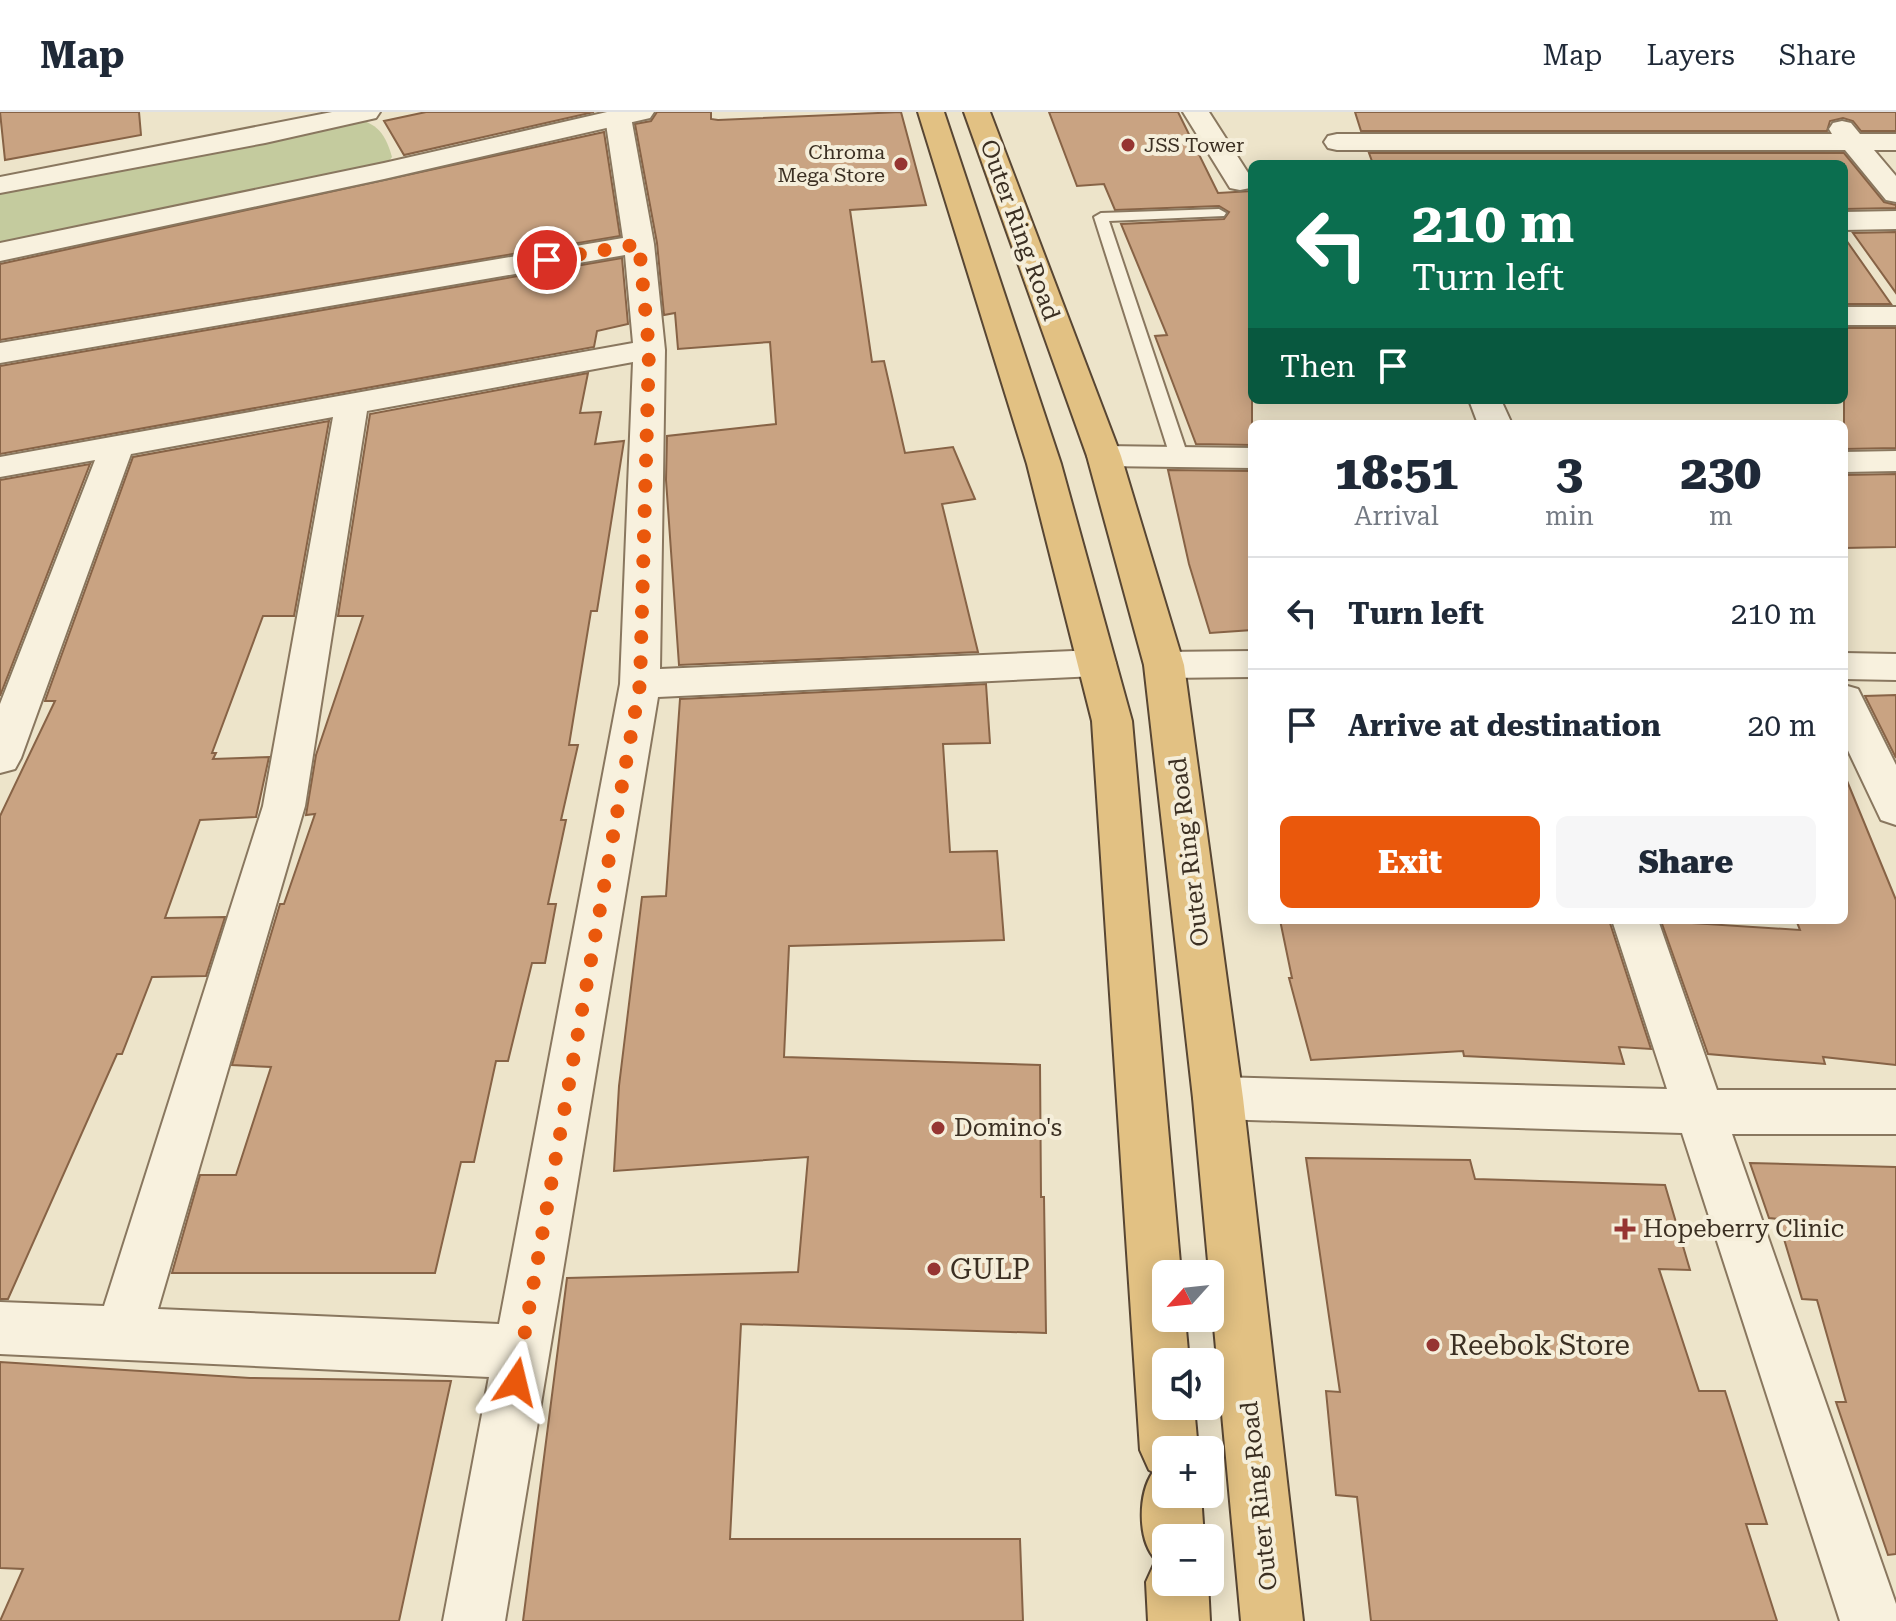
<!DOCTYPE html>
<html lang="en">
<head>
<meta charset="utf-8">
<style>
  body { margin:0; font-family:"Roboto Serif",serif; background:#f6f6f7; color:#1f2937; height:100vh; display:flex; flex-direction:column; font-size:30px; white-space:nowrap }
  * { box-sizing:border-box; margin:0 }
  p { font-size:26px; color:#747a83 }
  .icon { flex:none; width:44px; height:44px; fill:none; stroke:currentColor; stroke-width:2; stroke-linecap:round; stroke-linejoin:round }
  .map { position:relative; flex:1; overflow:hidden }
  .details { position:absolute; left:1248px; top:308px; width:600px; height:504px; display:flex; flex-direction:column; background:#fff; border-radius:12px; box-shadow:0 4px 20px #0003 }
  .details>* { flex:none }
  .hud { position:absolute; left:1248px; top:48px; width:600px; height:244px; border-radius:12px; box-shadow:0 4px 20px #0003; background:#0b6e4f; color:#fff; overflow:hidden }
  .needle { width:52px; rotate:243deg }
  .controls { position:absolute; left:1152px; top:1148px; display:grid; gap:16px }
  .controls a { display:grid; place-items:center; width:72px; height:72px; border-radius:12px; background:#fff; box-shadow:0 4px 20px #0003; font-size:40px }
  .pin { position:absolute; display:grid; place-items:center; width:68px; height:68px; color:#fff; margin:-34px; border:4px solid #fff; border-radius:50%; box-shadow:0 2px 8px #0007 }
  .me { position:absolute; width:88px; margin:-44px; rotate:10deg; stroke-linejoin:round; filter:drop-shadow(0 0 6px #0008) }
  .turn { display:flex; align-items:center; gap:28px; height:168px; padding:0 32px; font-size:36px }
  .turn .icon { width:104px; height:104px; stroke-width:2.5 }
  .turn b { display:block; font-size:56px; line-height:68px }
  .then { display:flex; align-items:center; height:76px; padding:0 32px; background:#0003; gap:16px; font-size:30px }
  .eta { display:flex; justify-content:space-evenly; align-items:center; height:136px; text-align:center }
  .eta b { font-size:48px; font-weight:800; line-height:56px }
  .action { display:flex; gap:16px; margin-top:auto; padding:16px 32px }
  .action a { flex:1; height:92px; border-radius:12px; background:#ea580c; color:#fff; font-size:32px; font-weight:800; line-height:92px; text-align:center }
  .action a+a { background:#f6f6f7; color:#1f2937 }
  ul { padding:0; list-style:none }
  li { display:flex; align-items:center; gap:24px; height:112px; padding:0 32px; border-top:2px solid #e0e1e3 }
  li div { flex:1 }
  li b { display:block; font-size:30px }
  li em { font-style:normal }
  header { display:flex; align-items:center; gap:48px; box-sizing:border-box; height:112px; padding:0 40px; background:#fff; border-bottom:2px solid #e0e1e3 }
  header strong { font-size:38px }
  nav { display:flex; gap:44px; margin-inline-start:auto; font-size:28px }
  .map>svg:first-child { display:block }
</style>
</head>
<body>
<header>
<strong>Map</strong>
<nav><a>Map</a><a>Layers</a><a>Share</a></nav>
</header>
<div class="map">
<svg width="1896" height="1509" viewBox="0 0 1896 1509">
  <rect width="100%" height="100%" fill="#ede4ca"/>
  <path fill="#c4cb9e" d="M 347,3 C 375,11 384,17 392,45 L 380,61 L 0,140 L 0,64 Z"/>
  <path fill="#c9a382" stroke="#876346" stroke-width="2" d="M 0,0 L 139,0 L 141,23 L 5,48 Z
    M 426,0 L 594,0 L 404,43 L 384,9 Z
    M 657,0 L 711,0 L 711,7 L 718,8 L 901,0 L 926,93 L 850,98 L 872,250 L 884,249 L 905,341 L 953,335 L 975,387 L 942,392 L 978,540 L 679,553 L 666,368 L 667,324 L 776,312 L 770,230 L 678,237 L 675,201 L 664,203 L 657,131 L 635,12 L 651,9 Z
    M 1049,0 L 1178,0 L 1218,81 L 1252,79 L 1252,333 L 1196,332 L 1155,224 L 1167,223 L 1121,112 L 1224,107 L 1229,100 L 1219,94 L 1115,98 L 1104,72 L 1077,74 Z
    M 1355,0 L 1896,0 L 1896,19 L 1861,19 L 1853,9 L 1843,6 L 1830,9 L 1827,19 L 1361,19 Z
    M 604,20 L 620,124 L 0,228 L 0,152 Z
    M 1369,41 L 1844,41 L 1884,90 L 1896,93 L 1896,96 L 1844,97 L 1844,52 L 1373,52 Z
    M 1896,120 L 1896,181 L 1853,121 Z
    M 1844,125 L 1891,192 L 1844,192 Z
    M 622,146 L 628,212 L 597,219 L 594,235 L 0,342 L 0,254 Z
    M 1844,216 L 1896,216 L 1896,336 L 1844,337 Z
    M 588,261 L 580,301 L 601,300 L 595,332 L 624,329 L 597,499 L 591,499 L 569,633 L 578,633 L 561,708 L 566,708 L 548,792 L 556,792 L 545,851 L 532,851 L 508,949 L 496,949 L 474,1050 L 461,1050 L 435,1161 L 172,1161 L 200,1063 L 236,1063 L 271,955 L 232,953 L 280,792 L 284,792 L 315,702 L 306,703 L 316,643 L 363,504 L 338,504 L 370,302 Z
    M 329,309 L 294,504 L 263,504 L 212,641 L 216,641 L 213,647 L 269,645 L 256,705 L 200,708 L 165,806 L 225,805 L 206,864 L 152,865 L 122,942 L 117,942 L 8,1187 L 0,1187 L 0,704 L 55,589 L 45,589 L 133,345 Z
    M 90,352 L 0,584 L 0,368 Z
    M 1168,358 L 1252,359 L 1252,518 L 1210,521 L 1189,452 Z
    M 1896,362 L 1896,435 L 1844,436 L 1844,363 Z
    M 986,572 L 990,631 L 943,632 L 950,740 L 997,739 L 1004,828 L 789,834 L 784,945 L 1040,953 L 1041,1085 L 1044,1085 L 1046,1221 L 741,1212 L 730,1427 L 1020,1427 L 1023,1509 L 523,1509 L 567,1166 L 798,1160 L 808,1045 L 614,1059 L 619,974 L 642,785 L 666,784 L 680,587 Z
    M 1896,583 L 1896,646 L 1865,584 Z
    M 1845,664 L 1896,788 L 1896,953 L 1823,945 L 1825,952 L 1708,942 L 1661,809 L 1800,818 L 1796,808 L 1844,808 Z
    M 1280,808 L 1609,808 L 1651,937 L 1619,935 L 1624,952 L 1464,944 L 1463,939 L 1311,948 L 1289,866 L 1292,866 Z
    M 1306,1046 L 1470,1048 L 1475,1067 L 1665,1073 L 1690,1158 L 1659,1157 L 1699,1279 L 1725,1279 L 1767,1412 L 1746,1412 L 1777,1509 L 1371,1509 L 1357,1385 L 1336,1383 L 1326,1279 L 1340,1280 Z
    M 1750,1051 L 1896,1055 L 1896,1442 L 1888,1443 L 1836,1290 L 1846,1290 L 1817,1188 L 1802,1187 L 1778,1107 L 1769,1106 Z
    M 0,1250 L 250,1266 L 451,1269 L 399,1509 L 0,1509 L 23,1457 L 0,1456 Z"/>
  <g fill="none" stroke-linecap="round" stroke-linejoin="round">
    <defs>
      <path id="service" d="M 1219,97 L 1226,101 L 1224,104 L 1109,109 L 1188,344 L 1179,349 L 1170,344 L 1094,105 L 1101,101 Z"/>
      <path id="minor" d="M 608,0 L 628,0 L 631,5 L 654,132 L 665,238 L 660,557 L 1096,538 L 1110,542 L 1116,551 L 1110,560 L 1096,564 L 658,585 L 505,1509 L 443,1509 L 489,1265 L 0,1242 L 0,1190 L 104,1194 L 263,694 L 333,305 L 131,342 L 21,646 L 15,657 L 0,661 L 0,592 L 95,348 L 0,365 L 0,345 L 633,231 L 625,143 L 0,251 L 0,231 L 623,126 L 605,5 ZM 633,250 L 620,572 L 499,1212 L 158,1197 L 305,694 L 367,299 Z
        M 1183,0 L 1209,0 L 1252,67 L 1250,76 L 1240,78 L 1230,76 Z
        M 1842,9 L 1851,11 L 1860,22 L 1896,22 L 1896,38 L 1874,38 L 1896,64 L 1896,90 L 1886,88 L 1845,38 L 1337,38 L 1328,36 L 1324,30 L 1328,24 L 1337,22 L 1832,22 L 1829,17 L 1833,11 Z
        M 1896,99 L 1896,117 L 1844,118 L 1844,100 Z
        M 1844,195 L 1896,195 L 1896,213 L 1844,213 Z
        M 1469,288 L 1501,288 L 1512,312 L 1478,312 Z
        M 1104,334 L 1252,336 L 1252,356 L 1104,354 L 1092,351 L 1087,344 L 1092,337 Z
        M 1896,339 L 1896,359 L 1844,360 L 1844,340 Z
        M 1252,539 L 1252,565 L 1164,566 L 1150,562 L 1144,553 L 1150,544 L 1164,540 Z
        M 1844,541 L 1896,542 L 1896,568 L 1844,567 Z
        M 1844,573 L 1858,577 L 1896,653 L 1896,713 L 1881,708 L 1844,630 Z
        M 1612,808 L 1658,808 L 1717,978 L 1896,978 L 1896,1022 L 1732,1022 L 1896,1492 L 1896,1509 L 1840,1509 L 1682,1021 L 1218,1007 L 1200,1001 L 1193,986 L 1200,971 L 1218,965 L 1667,977 Z"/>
      <path id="tertiary" d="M 332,0 L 380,0 L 376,6 L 265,31 L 0,81 L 0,65 Z
        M 607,0 L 654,0 L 650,6 L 384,67 L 0,149 L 0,131 L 384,51 Z"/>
      <path id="trunk" d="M 918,0 L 944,0 L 1061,352 L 1132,609 L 1181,1162 L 1166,1162 L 1166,1206 L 1185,1206 L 1189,1250 L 1166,1250 L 1166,1294 L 1194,1294 L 1198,1338 L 1166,1338 L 1166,1382 L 1201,1382 L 1204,1426 L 1166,1426 L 1166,1470 L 1208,1470 L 1210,1509 L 1148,1509 L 1146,1470 L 1156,1448 C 1137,1428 1138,1382 1153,1360 L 1149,1358 L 1140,1338 L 1092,609 L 1027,352 Z
        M 964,0 L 990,0 L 1121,344 L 1184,553 L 1243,986 L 1303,1509 L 1241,1509 L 1193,986 L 1144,553 L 1087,344 Z"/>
    </defs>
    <use href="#service" stroke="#89775f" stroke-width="4"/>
    <use href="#minor" stroke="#89775f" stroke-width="4"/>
    <use href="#tertiary" stroke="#89775f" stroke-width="4"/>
    <use href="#trunk" stroke="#584633" stroke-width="4"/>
    <use href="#service" fill="#f8f1de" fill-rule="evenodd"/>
    <use href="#minor" fill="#f8f1de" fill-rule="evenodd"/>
    <use href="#tertiary" fill="#f8f1de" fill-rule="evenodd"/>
    <use href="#trunk" fill="#e2c183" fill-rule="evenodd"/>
  </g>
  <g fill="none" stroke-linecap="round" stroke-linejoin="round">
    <path stroke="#ea580c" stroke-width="14" stroke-dasharray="0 25.2" d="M 516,1270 L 640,572 L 649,238 L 639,132 L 547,148"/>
  </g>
  <g fill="#963532" stroke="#f5eeda" stroke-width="3">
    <circle cx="1128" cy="33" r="8"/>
    <circle cx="901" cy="52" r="8"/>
    <circle cx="938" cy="1016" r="8"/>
    <path d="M1621 1105h8v8h8v8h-8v8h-8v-8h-8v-8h8z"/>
    <circle cx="934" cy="1157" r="8"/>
    <circle cx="1433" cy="1233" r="8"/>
  </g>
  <g text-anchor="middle" stroke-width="8" stroke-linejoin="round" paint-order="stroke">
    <g font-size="20" fill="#3b2f22" stroke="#f5eeda" text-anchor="start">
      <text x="1144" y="40">JSS Tower</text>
      <text x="885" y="47" text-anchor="end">Chroma<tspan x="885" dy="23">Mega Store</tspan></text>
    </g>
    <g font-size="24" fill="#3b2f22" stroke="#f5eeda">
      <text transform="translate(1020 118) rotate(70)" y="8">Outer Ring Road</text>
      <text transform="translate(1189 740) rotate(-97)" y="8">Outer Ring Road</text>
      <text transform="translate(1259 1384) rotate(-96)" y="8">Outer Ring Road</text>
    </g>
    <g font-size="24" fill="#3b2f22" stroke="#f5eeda" text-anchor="start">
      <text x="954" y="1024">Domino's</text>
      <text x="1643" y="1125">Hopeberry Clinic</text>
    </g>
    <g font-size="28" fill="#3b2f22" stroke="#f5eeda" text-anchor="start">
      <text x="950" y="1167">GULP</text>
      <text x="1449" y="1243">Reebok Store</text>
    </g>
  </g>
</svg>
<div class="controls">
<a><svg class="needle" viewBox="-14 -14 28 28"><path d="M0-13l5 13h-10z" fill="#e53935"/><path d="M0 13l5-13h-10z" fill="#747a83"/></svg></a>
<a><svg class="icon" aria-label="sound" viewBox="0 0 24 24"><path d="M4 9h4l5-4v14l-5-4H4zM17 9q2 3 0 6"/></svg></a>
<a>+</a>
<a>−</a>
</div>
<div class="pin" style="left:547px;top:148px;background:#d93025"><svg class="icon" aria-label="arrive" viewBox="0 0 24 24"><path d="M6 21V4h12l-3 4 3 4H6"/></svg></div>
<svg class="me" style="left:516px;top:1270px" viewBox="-20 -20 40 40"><path d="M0-17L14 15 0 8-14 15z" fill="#ea580c" stroke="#fff" stroke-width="4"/></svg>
<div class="hud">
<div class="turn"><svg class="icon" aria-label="left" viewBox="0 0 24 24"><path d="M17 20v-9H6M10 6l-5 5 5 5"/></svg><div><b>210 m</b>Turn left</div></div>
<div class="then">Then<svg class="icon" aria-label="arrive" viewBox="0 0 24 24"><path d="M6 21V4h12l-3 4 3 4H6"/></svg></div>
</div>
<section class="details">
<div class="eta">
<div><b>18:51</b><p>Arrival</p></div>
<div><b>3</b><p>min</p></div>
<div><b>230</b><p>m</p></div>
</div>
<ul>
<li><svg class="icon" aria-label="left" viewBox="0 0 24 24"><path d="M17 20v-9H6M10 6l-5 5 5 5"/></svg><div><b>Turn left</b></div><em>210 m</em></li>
<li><svg class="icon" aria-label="arrive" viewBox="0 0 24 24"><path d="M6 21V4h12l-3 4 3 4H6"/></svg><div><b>Arrive at destination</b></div><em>20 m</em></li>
</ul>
<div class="action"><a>Exit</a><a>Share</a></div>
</section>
</div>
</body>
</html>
